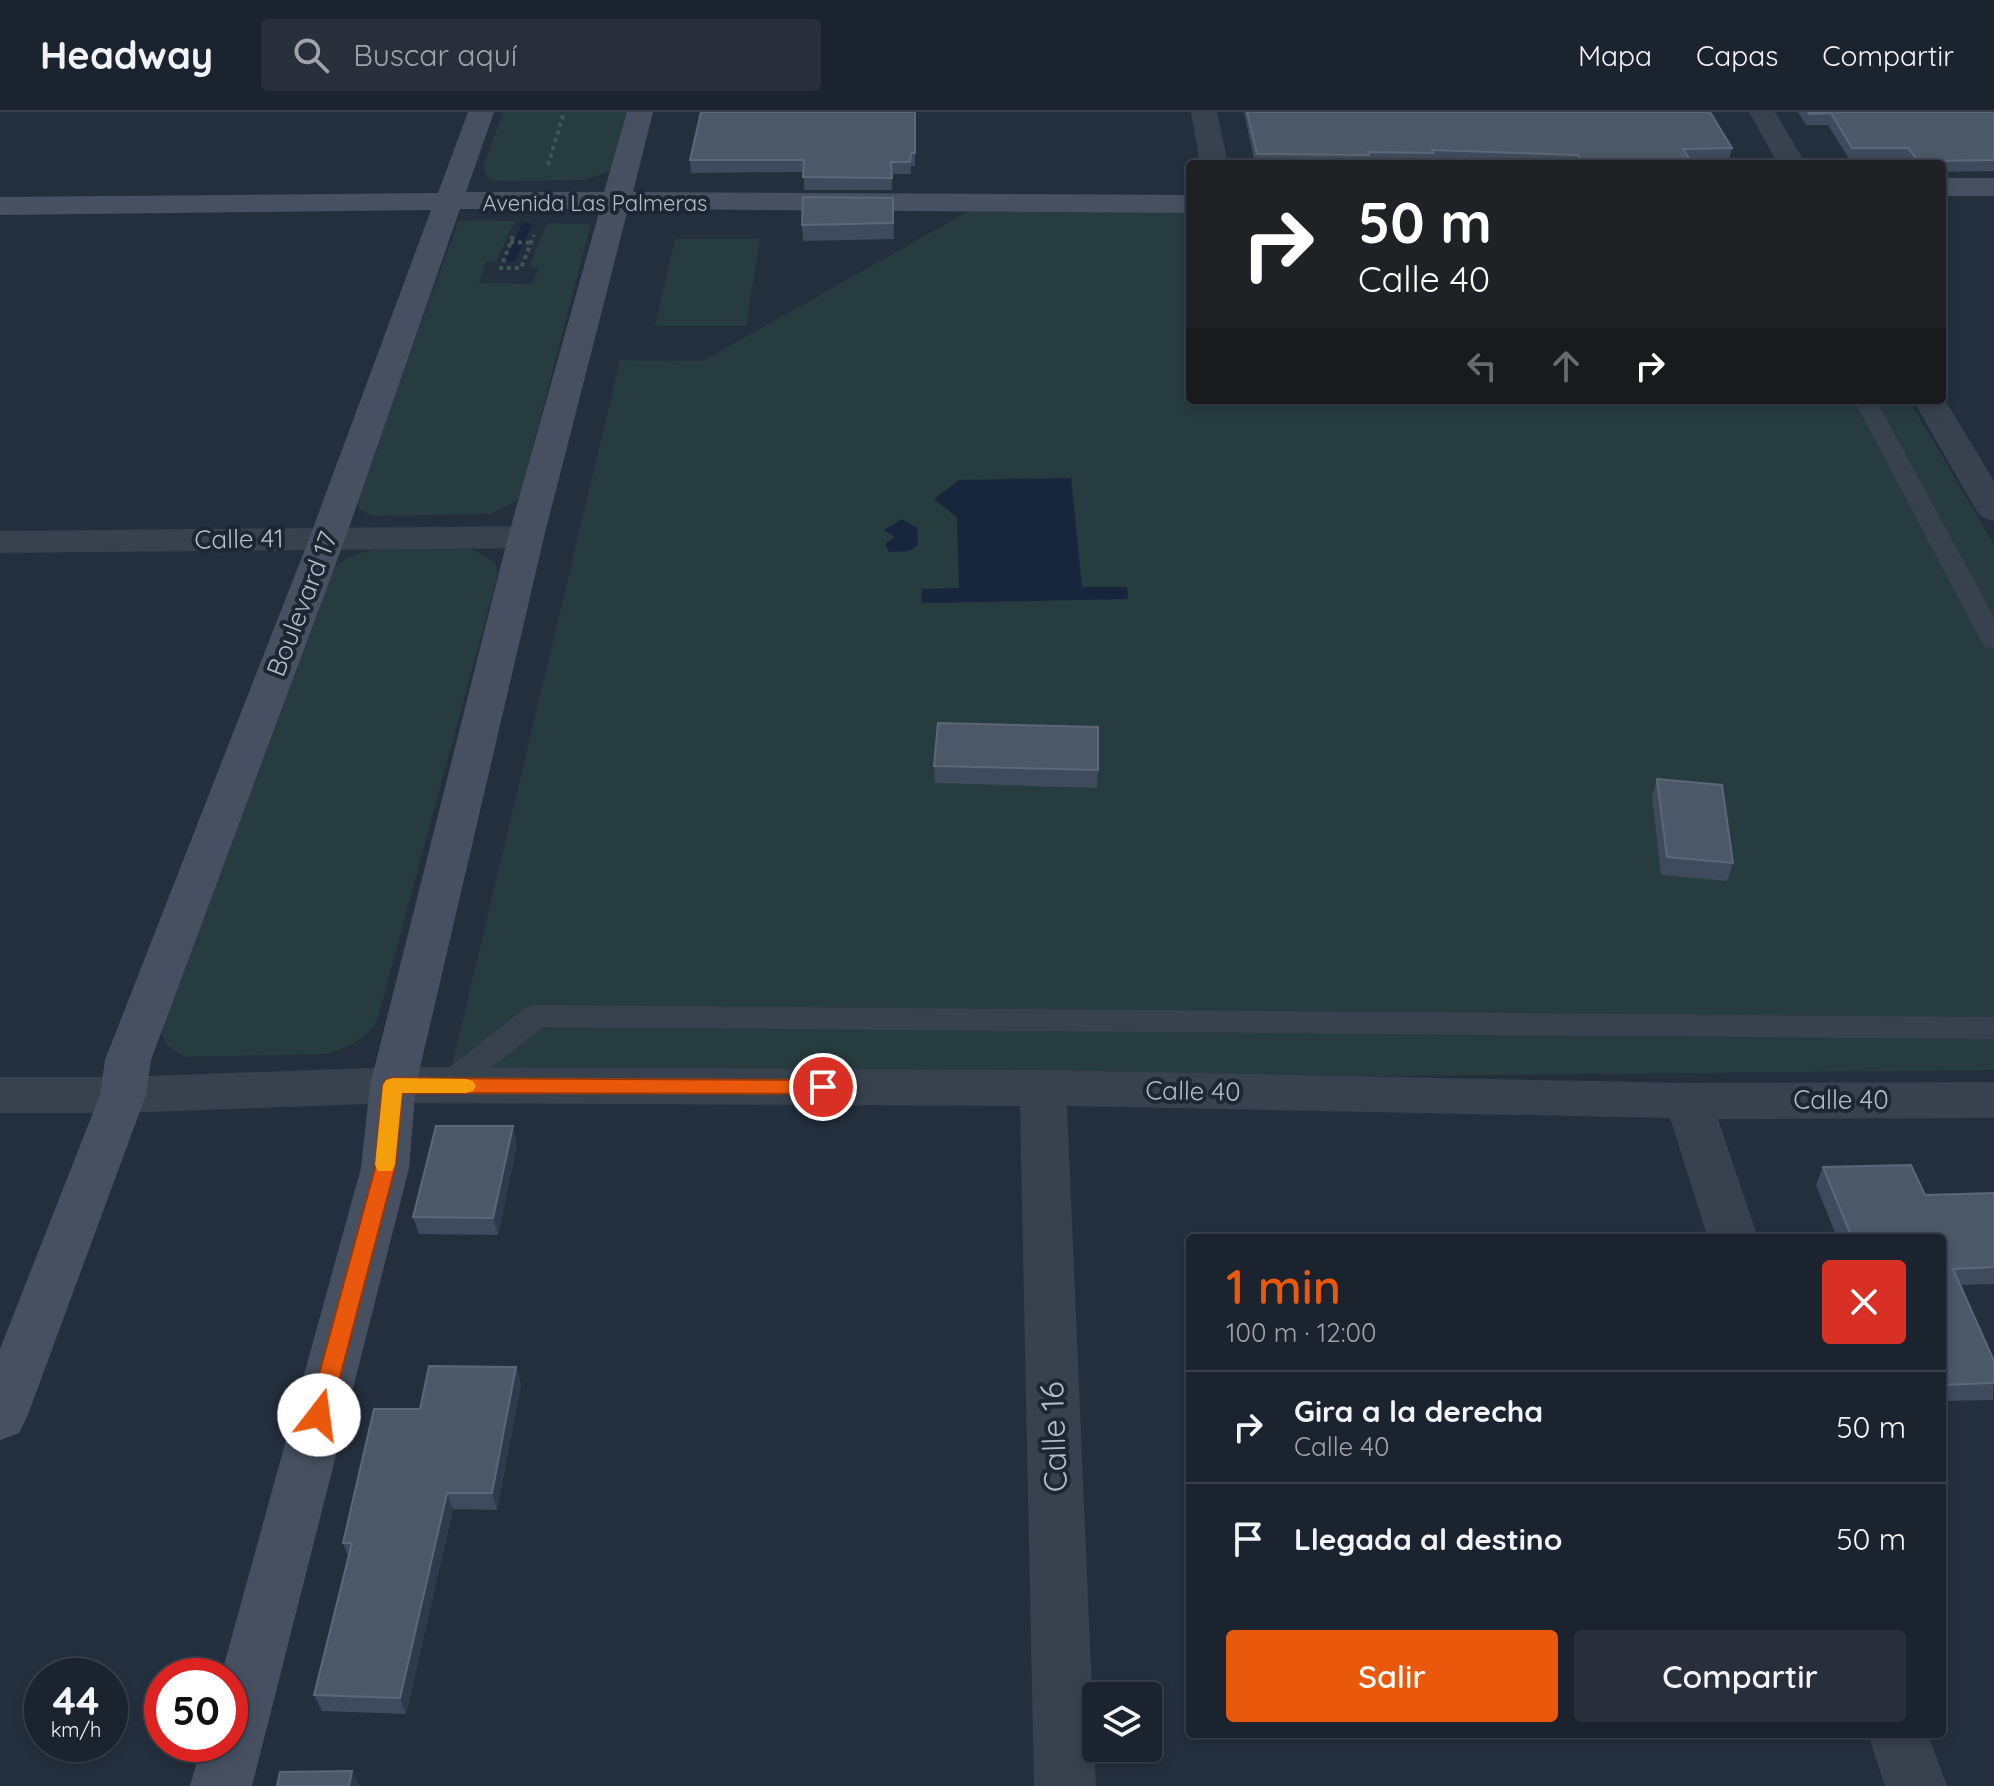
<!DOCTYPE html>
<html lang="es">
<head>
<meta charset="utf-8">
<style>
  body { margin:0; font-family:Quicksand,sans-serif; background:#282f3a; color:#f1f3f6; height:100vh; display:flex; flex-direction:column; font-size:30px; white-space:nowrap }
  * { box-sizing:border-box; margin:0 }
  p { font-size:26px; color:#a0a4aa }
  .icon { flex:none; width:44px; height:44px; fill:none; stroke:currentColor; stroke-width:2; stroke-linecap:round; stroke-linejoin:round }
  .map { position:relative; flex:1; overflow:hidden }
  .panel { position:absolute; left:1186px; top:1122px; width:760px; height:504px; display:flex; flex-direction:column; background:#1b232e; border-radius:8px; box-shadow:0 4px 12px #0003,0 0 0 2px #39404a }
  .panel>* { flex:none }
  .top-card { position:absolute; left:1186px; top:48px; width:760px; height:244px; border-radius:8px; box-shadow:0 4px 12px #0003,0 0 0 2px #39404a; background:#202124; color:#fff; overflow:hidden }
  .buttons { position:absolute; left:1082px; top:1570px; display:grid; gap:16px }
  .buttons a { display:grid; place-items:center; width:80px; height:80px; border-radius:8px; background:#1b232e; box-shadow:0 4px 12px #0003,0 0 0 2px #39404a; font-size:40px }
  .speed { position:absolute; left:24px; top:1546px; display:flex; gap:16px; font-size:40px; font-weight:700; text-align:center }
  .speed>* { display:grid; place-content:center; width:104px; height:104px; border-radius:50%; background:#1b232e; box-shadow:0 4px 12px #0003,0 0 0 2px #39404a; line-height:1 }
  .speed small { font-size:20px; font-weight:400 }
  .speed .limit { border:12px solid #d22; background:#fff; color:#111 }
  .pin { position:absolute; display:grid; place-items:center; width:68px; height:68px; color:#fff; margin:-34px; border:4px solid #fff; border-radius:50%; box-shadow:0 2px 8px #0007 }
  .me { position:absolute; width:88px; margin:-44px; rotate:15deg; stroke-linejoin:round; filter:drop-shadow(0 0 6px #0008) }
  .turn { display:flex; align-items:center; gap:28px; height:168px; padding:0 40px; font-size:36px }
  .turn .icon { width:104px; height:104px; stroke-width:2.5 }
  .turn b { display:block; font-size:56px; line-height:68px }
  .lanes { display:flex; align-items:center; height:76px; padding:0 40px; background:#0003; justify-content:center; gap:40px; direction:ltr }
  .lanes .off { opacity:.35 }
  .round { display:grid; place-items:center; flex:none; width:84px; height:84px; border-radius:8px; background:#282f3a }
  .overview { display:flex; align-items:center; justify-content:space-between; height:136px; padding:0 40px }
  h1 { font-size:48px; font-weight:600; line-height:60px; color:#ea580c }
  .button { display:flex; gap:16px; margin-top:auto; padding:16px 40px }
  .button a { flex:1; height:92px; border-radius:8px; background:#ea580c; color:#fff; font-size:32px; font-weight:600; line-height:92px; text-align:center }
  .button a+a { background:#282f3a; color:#f1f3f6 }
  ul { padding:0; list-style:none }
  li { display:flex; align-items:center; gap:24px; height:112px; padding:0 40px; border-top:2px solid #39404a }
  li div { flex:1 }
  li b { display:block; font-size:30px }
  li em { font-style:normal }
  header { display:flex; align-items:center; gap:48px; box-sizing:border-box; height:112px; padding:0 40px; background:#1b232e; border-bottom:2px solid #39404a }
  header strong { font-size:38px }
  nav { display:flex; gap:44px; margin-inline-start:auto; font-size:28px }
  .search { width:560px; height:72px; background:#282f3a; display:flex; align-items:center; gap:20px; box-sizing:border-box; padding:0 28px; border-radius:8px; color:#a0a4aa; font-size:30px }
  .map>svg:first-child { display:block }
</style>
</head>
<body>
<header>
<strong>Headway</strong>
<div class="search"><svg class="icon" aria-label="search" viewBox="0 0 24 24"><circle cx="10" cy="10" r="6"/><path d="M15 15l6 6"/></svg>Buscar aquí</div>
<nav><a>Mapa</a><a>Capas</a><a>Compartir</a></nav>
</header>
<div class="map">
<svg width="1994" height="1674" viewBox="0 0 1994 1674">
  <rect width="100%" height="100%" fill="#242f3e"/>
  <path fill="#263c3f" d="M 503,0 L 630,0 L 610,59 L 585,68 L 497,69 L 488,66 L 483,56 Z
    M 976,95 L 1190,97 L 1190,288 L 1909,288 L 1994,432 L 1994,958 L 447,974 L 620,248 L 703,249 Z
    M 459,108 L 515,109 L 496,150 L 487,149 L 479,171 L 532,172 L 539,155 L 529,155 L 547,111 L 591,112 L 519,388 L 491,402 L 374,404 L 360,398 L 356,389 Z
    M 675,127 L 760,127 L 746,214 L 655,214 Z
    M 469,435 L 495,450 L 498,462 L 377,909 C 363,928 350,935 327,942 L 186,945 C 168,938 163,930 160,911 L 332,459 C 357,427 431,436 469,435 Z"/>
  <path fill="#17263c" d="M 1071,366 L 1082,475 L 1127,475 L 1128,487 L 921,491 L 922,477 L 959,476 L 957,405 L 934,387 L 959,368 Z
    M 902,407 L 917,416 L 918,433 L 909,439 L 889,440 L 885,432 L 895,425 L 884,418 Z"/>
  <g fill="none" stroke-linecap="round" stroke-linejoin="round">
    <path fill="#17263c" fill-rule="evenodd" d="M 523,110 L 532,112 L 515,149 L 506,151 L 505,149 Z"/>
    <path stroke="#3f5557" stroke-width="4" stroke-dasharray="4 4" stroke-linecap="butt" d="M 548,53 L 564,0
      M 513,124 L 501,156 L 521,156 L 534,123
      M 510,130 L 531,131"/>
    <path fill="#38414e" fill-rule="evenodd" d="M 1854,288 L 1876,288 L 1994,505 L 1994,537 L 1985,535 L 1981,529 Z
      M 536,893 L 1994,905 L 1994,927 L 543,915 L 458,982 L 447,986 L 436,982 L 431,974 L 436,966 L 525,896 Z"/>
    <path fill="#38414e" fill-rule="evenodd" d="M 1191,0 L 1217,0 L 1228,52 L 1200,52 Z
      M 1749,0 L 1775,0 L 1806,52 L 1778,52 Z
      M 1942,283 L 1994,369 L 1994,409 L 1982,405 L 1976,398 L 1913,288 L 1942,288 Z
      M 526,414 L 539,417 L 544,425 L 539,433 L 526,436 L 0,441 L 0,419 Z
      M 393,955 L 1043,958 L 1688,971 L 1994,970 L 1994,1006 L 1718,1007 L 1758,1126 L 1708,1126 L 1670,1006 L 1067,994 L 1096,1674 L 1034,1674 L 1020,994 L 393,991 L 123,1001 L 0,1001 L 0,965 L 123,965 Z
      M 1868,1622 L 1928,1622 L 1947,1674 L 1885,1674 Z"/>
    <path fill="#465061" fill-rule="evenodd" d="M 468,0 L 494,0 L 466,80 L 604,80 L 627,0 L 653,0 L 633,80 L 1190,83 L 1190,101 L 628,97 L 544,425 L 416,973 L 409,1056 L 252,1674 L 190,1674 L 202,1632 L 230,1632 L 230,1564 L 221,1564 L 361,1056 L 370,973 L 508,425 L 600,97 L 460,97 L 345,427 L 151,948 L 146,983 L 27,1305 L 19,1321 L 0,1328 L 0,1237 L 100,983 L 105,948 L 309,427 L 431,98 L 0,103 L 0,85 L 438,81 Z
      M 1942,66 L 1994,66 L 1994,84 L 1942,84 Z"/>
  </g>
  <path fill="#3f4b5c" d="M 915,0 L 915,54 L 911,54 L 911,62 L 892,62 L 892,78 L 804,78 L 804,60 L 691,61 L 690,48 Z
    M 1244,0 L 1710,0 L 1732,36 L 1729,48 L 1691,48 L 1693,52 L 1501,52 L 1431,50 L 1431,52 L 1255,52 Z
    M 1798,0 L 1994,0 L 1994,59 L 1942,60 L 1942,52 L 1908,52 L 1905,47 L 1849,47 L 1828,13 L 1806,13 Z
    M 893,86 L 894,127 L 803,129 L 802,113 Z
    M 934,654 L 1098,658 L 1097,676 L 935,671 Z
    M 1657,667 L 1733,751 L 1727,769 L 1661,763 L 1652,685 Z
    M 517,1032 L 498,1123 L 419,1122 L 413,1105 Z
    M 1823,1055 L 1925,1083 L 1994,1081 L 1994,1172 L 1960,1173 L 1994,1249 L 1993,1288 L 1942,1289 L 1942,1126 L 1837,1126 L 1816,1073 Z
    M 516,1255 L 521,1272 L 497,1398 L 453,1397 L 406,1602 L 322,1599 L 314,1583 L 349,1446 L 343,1431 L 420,1297 Z"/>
  <path fill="#2f3b4b" d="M 513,1014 L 517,1032 L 498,1123 L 493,1106 Z
    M 516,1255 L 521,1272 L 497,1398 L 492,1381 Z
    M 447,1381 L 453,1397 L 406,1602 L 400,1586 Z
    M 352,1659 L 360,1674 L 349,1674 Z"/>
  <path fill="#4b5868" stroke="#5c6777" stroke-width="2" d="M 701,0 L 915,0 L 915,41 L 911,41 L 910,50 L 891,50 L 892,66 L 803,65 L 804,48 L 690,48 Z
    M 1247,0 L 1710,0 L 1732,36 L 1683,37 L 1693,52 L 1582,52 L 1578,43 L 1432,38 L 1433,41 L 1368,40 L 1369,43 L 1257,42 Z
    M 1808,0 L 1994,0 L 1994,48 L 1918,49 L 1908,36 L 1852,36 L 1831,1 L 1809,2 Z
    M 803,85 L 893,86 L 893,111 L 802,113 Z
    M 938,611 L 1098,615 L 1098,658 L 934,654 Z
    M 1657,667 L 1722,673 L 1733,751 L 1667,745 Z
    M 436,1014 L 513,1014 L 493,1106 L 413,1105 Z
    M 1911,1053 L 1925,1083 L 1994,1081 L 1994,1155 L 1953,1157 L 1994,1249 L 1994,1271 L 1942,1273 L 1942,1126 L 1852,1126 L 1823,1055 Z
    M 429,1254 L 516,1255 L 492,1381 L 447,1381 L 400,1586 L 314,1583 L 352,1431 L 343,1431 L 374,1297 L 420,1297 Z
    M 352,1659 L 349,1674 L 277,1674 L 280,1660 Z"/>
  <path fill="#ea580c" stroke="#983908" stroke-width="2" d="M 393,966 L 823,968 L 830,970 L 833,975 L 830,980 L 823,982 L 402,981 L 395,1056 L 330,1303 L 327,1310 L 319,1313 L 311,1310 L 308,1303 L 375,1056 L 383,973 L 386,968 Z"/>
  <path fill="#f59e0b" d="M 393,966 L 466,967 L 473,969 L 476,974 L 473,979 L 466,981 L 402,981 L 395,1053 L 392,1059 L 378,1059 L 375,1053 L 383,973 L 386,968 Z"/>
  <g text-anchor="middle" stroke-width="8" stroke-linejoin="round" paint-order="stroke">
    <g font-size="22" fill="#b4bcc9" stroke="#1d2633">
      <text x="595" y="99">Avenida Las Palmeras</text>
    </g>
    <g font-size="26" fill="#b4bcc9" stroke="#1d2633">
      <text transform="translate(239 427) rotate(-1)" y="9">Calle 41</text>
      <text transform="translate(302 492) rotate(-69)" y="9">Boulevard 17</text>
      <text transform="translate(1193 979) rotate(1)" y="9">Calle 40</text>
      <text x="1841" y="997">Calle 40</text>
    </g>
    <g font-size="32" fill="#b4bcc9" stroke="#1d2633">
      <text transform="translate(1054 1325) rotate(-92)" y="11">Calle 16</text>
    </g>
  </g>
</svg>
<div class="buttons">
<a><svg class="icon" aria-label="layers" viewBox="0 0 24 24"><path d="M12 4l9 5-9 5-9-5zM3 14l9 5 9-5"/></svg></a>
</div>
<div class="speed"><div>44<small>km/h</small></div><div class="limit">50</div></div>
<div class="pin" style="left:823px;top:975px;background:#d93025"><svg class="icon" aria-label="arrive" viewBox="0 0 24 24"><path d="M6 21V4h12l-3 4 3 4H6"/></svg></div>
<svg class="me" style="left:319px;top:1303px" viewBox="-20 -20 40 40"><circle r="19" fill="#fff"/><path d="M0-13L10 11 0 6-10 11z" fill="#ea580c"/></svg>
<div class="top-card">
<div class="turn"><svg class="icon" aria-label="right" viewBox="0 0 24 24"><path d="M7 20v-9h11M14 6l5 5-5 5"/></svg><div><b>50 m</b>Calle 40</div></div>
<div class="lanes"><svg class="icon off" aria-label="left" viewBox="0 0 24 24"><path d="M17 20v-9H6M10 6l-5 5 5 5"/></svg><svg class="icon off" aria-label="ahead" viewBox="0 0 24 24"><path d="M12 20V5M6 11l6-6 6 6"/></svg><svg class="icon" aria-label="right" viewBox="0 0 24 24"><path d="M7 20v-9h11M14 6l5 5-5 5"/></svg></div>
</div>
<section class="panel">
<div class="overview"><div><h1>1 min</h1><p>100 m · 12:00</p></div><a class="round" style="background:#d93025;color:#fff"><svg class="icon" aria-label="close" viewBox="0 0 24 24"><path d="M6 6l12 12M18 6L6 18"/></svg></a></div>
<ul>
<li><svg class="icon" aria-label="right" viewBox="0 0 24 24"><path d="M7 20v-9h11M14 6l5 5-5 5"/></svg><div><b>Gira a la derecha</b><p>Calle 40</p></div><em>50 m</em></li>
<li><svg class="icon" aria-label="arrive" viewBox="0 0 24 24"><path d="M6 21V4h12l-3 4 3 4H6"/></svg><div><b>Llegada al destino</b></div><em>50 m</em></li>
</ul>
<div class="button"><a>Salir</a><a>Compartir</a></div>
</section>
</div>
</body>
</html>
